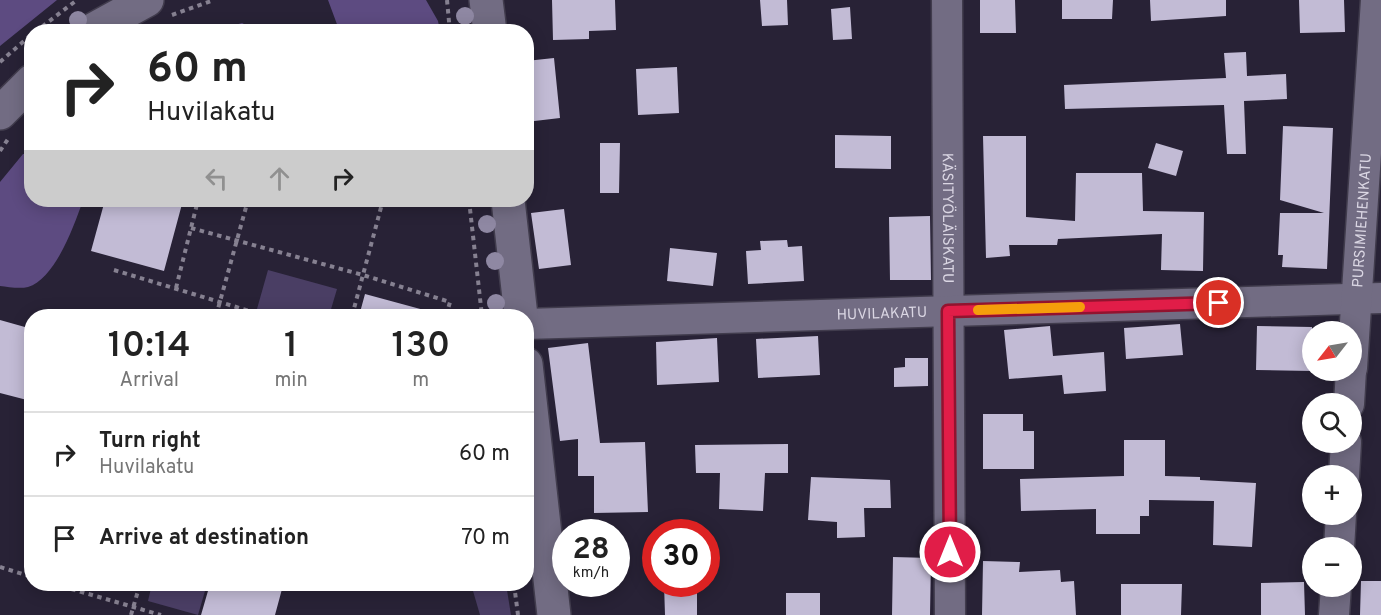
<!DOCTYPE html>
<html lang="en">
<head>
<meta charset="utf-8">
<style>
  body { margin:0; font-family:Overpass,sans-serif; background:#f2f2f2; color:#222; height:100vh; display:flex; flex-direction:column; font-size:22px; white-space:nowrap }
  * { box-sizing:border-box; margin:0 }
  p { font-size:20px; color:#767676 }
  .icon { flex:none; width:33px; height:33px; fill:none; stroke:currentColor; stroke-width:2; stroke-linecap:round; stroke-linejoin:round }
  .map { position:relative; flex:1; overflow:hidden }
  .drawer { position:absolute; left:24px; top:309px; width:510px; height:282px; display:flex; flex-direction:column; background:#fff; border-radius:24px; box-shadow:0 3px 15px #0003 }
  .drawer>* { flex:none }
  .banner { position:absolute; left:24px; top:24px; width:510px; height:183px; border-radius:24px; box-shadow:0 3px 15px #0003; background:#fff; color:#222; overflow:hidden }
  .needle { width:39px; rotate:239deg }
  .tools { position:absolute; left:1302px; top:321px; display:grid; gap:12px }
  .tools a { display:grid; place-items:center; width:60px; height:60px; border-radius:50%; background:#fff; box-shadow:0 3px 15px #0003; font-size:30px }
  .speed { position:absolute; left:552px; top:519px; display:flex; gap:12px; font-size:30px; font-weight:700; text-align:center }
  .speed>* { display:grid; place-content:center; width:78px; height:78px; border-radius:50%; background:#fff; box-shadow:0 3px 15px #0003; line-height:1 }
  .speed small { font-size:15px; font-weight:400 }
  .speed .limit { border:9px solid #d22; background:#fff; color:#111 }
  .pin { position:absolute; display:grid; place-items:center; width:51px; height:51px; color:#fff; margin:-26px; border:3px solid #fff; border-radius:50%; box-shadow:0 2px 6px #0007 }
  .me { position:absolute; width:66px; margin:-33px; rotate:0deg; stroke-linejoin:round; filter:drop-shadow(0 0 4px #0008) }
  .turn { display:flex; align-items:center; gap:21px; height:126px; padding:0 24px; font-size:27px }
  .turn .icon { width:78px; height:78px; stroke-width:2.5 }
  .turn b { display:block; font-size:42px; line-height:51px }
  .lanes { display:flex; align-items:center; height:57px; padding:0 24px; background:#0003; justify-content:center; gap:30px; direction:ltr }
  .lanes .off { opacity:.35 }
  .eta { display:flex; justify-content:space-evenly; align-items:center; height:102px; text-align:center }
  .eta b { font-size:36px; font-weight:600; line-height:42px }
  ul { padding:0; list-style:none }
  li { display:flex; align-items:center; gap:18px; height:84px; padding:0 24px; border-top:2px solid #e0e0e0 }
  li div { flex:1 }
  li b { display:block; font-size:22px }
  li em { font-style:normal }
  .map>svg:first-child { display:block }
</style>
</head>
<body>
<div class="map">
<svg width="1381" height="615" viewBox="0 0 1381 615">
  <rect width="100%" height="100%" fill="#282236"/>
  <path fill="#4a3e64" d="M 268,270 L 337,289 L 329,316 L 255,316 Z
    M 152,584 L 207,584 L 198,615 L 148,601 Z
    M 471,584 L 506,584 L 511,615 L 480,615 Z"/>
  <path fill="#5d4b81" d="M 0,0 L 57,0 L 0,46 Z
    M 328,0 L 426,0 L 438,21 L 440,31 L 337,31 L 338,27 Z
    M 242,23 L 254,29 L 254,31 L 214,31 Z
    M 23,154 L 31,154 L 32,200 L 82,200 L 82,203 C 74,226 55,279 28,287 C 20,289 8,287 0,286 L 0,182 Z"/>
  <path fill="#c2bbd5" d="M 552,0 L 615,0 L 616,30 L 589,31 L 589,39 L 553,40 Z
    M 760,0 L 787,0 L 788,25 L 762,26 Z
    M 980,0 L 1015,0 L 1016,33 L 980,33 Z
    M 1062,0 L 1113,0 L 1112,19 L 1062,19 Z
    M 1150,0 L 1226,0 L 1226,16 L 1151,21 Z
    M 1299,0 L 1344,0 L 1345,32 L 1300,33 Z
    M 850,7 L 852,39 L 833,40 L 831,9 Z
    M 1246,52 L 1247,76 L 1286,74 L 1287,99 L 1244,101 L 1246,154 L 1227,154 L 1224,105 L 1065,109 L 1064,85 L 1226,78 L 1224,53 Z
    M 554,58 L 560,118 L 526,122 L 526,61 Z
    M 677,67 L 679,113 L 638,115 L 636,69 Z
    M 1283,126 L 1333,128 L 1327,269 L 1282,267 L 1283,255 L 1278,255 L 1280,213 L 1324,213 L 1280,200 Z
    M 835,135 L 891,136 L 891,169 L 835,168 Z
    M 983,136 L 1026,136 L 1026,217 L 1075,221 L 1076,173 L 1142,173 L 1143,211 L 1204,212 L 1203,271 L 1161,270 L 1162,234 L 1058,239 L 1057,245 L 1009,245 L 1010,256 L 986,258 Z
    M 600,143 L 620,143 L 619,193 L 600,193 Z
    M 1156,143 L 1183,151 L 1176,176 L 1148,168 Z
    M 105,200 L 166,200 L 182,204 L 164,271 L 91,251 Z
    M 564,209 L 571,265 L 539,269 L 531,213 Z
    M 930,216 L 931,280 L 890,280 L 889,217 Z
    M 787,240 L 788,247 L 802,246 L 804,281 L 748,284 L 746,251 L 761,250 L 760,241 Z
    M 670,248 L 717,253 L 713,286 L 667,281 Z
    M 365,294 L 424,310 L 423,316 L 359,316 Z
    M 0,320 L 32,329 L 32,384 L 27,400 L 0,393 Z
    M 1180,324 L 1183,355 L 1126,359 L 1124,328 Z
    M 1050,326 L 1053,356 L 1104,352 L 1106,391 L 1064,394 L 1062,375 L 1009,379 L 1004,330 Z
    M 1257,326 L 1312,327 L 1312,371 L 1256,370 Z
    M 818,336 L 820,375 L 758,378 L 756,339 Z
    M 717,338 L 719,382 L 657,385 L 656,342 Z
    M 588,343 L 600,443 L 645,442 L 648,512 L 594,513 L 594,476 L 578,476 L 578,439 L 560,441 L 548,348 Z
    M 905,358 L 928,358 L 928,386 L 894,387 L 894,368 L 905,367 Z
    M 983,414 L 1023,414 L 1023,431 L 1034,431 L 1034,469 L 983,469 Z
    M 1124,440 L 1165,440 L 1165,476 L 1200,477 L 1200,480 L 1256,483 L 1252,547 L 1213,545 L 1214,501 L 1149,500 L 1149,516 L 1140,516 L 1140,534 L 1096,534 L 1096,509 L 1021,511 L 1020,479 L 1124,476 Z
    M 788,444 L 788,473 L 765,473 L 763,511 L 719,509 L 720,473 L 696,473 L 695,445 Z
    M 811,477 L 890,480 L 891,508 L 864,508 L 865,537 L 837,538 L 837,522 L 808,520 Z
    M 893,557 L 931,558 L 930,615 L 892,615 Z
    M 983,561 L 1020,562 L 1019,572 L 1060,570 L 1061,582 L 1074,581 L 1076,615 L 982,615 Z
    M 1361,581 L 1381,581 L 1381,615 L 1360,615 Z
    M 1304,582 L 1305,615 L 1261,615 L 1261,583 Z
    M 210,584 L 279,584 L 278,588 L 282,589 L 275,615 L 201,615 Z
    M 664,584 L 697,584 L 697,615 L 665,615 Z
    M 1121,584 L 1182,584 L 1181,615 L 1121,615 Z
    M 786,593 L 820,593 L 820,615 L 786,615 Z"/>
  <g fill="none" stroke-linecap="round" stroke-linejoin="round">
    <defs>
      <g id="street">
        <path id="s1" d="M 947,0 L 950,615"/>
        <path id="s2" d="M 526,324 L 1381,298"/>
        <path id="s3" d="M 1352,368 L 1376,0"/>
        <path d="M 1349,404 L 1351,370"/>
        <path d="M 1344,476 L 1346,442"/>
        <path d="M 1339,548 L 1341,514"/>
        <path d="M 1334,615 L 1336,586"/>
      </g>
      <path id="secondary" d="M 486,0 L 490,32
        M 89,32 L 147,0
        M 0,113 L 32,81
        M 508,200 L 521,316
        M 526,364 L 554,615"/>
    </defs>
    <use href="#street" stroke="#413c4d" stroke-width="33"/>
    <use href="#secondary" stroke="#413c4d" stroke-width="36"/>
    <path stroke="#868191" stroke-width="4" stroke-dasharray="4.5 4.5" stroke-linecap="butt" d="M 447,0 L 450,32
      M 172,15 L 214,0
      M 35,32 L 77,0
      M 0,62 L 32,34
      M 0,151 L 8,139
      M 469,200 L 482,316
      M 191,228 L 363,275 L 450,302 L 446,316
      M 114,270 L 256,313
      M 176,288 L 198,200
      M 216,316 L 248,200
      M 352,316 L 383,200
      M 31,417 L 32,417
      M 0,567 L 32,577
      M 54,584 L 161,615
      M 514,584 L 518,615
      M 131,615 L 140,584"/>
    <use href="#street" stroke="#726c83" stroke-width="30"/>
    <use href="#secondary" stroke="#726c83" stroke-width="33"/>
  </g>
  <g fill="#8f88a3">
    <circle cx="465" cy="16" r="9"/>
    <circle cx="78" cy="20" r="9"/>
    <circle cx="487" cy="224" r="9"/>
    <circle cx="495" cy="261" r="9"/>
    <circle cx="496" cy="303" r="9"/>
  </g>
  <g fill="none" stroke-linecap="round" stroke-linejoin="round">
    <defs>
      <path id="route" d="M 950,552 L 948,311 L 1219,303"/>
    </defs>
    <use href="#route" stroke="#92132f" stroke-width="15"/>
    <use href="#route" stroke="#e11d48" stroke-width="10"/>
    <path stroke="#f59e0b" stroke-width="10" d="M 978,310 L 1080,307"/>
  </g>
  <g text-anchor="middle" stroke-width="6" stroke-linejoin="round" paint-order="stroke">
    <g font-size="15" fill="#dad6e3" stroke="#100d16">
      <text dy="5" stroke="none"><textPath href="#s1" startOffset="218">KÄSITYÖLÄISKATU</textPath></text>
      <text dy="5" stroke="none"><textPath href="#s3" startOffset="148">PURSIMIEHENKATU</textPath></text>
      <text dy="5" stroke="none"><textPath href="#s2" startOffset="356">HUVILAKATU</textPath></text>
    </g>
  </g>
</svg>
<div class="tools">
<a><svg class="needle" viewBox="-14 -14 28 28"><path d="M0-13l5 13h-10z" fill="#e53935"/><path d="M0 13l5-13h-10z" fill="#767676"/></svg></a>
<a><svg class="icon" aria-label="search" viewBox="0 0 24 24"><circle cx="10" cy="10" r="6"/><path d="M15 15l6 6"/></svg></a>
<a>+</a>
<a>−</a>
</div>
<div class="speed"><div>28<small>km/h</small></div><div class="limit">30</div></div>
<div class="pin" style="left:1219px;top:303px;background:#d93025"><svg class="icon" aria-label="arrive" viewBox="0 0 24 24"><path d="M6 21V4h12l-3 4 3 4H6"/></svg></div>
<svg class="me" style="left:950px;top:552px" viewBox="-20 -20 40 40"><circle r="17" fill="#e11d48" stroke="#fff" stroke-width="3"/><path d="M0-11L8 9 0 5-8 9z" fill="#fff"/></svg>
<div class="banner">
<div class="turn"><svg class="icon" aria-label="right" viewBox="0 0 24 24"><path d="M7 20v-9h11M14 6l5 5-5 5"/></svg><div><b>60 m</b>Huvilakatu</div></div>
<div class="lanes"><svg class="icon off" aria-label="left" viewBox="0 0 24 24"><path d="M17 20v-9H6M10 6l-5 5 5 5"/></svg><svg class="icon off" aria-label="ahead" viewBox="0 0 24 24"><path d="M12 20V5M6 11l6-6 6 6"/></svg><svg class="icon" aria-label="right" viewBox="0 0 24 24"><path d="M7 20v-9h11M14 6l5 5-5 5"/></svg></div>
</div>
<section class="drawer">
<div class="eta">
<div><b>10:14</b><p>Arrival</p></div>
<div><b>1</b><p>min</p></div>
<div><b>130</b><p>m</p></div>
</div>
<ul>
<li><svg class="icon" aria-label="right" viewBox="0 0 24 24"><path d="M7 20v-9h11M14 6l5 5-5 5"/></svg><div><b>Turn right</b><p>Huvilakatu</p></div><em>60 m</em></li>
<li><svg class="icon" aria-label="arrive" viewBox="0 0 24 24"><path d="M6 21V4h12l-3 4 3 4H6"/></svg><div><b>Arrive at destination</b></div><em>70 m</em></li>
</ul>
</section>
</div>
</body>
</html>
